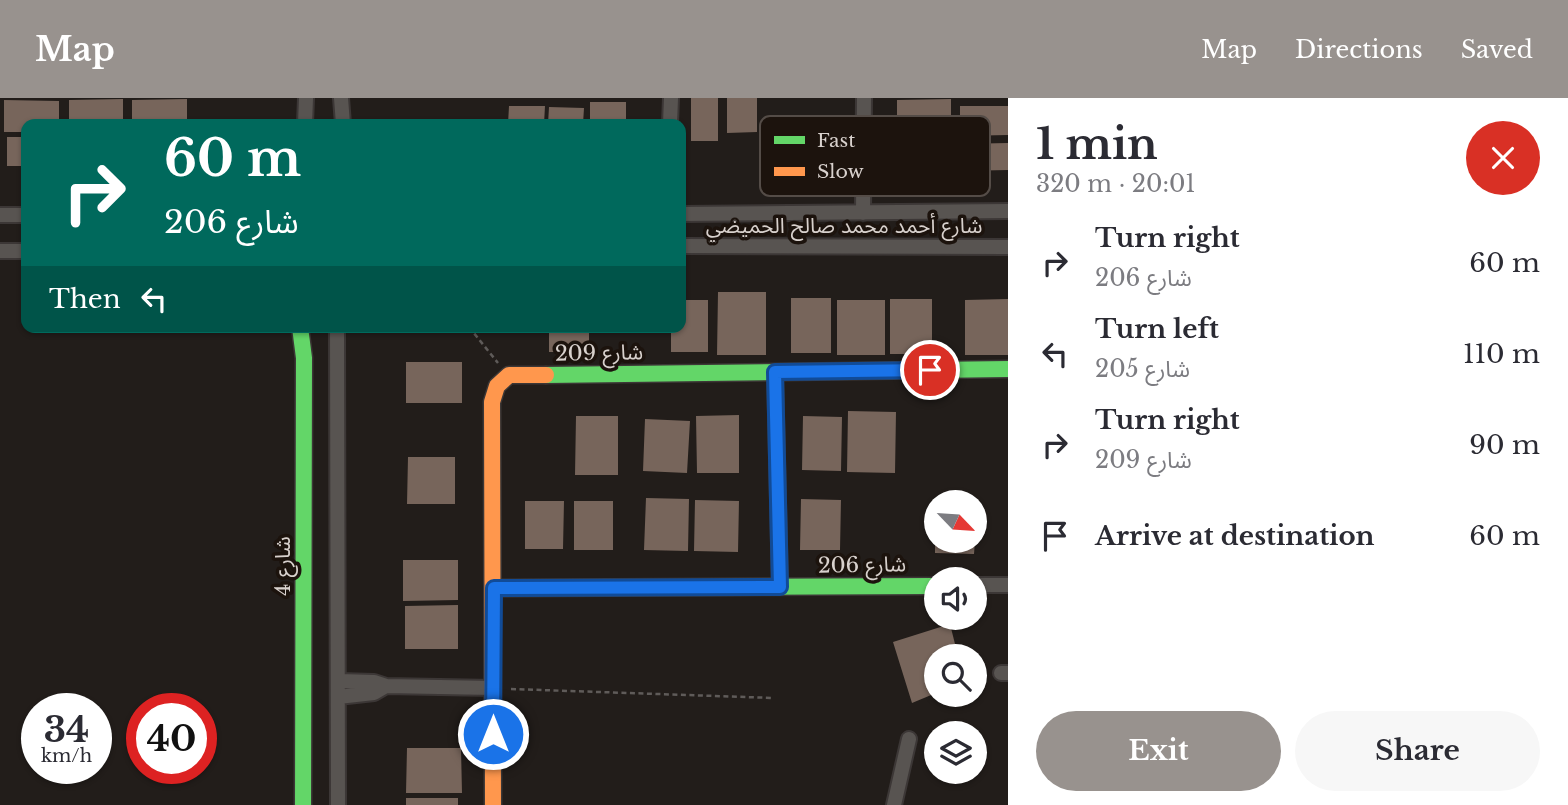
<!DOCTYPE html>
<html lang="en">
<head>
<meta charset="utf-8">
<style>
  body { margin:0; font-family:"Libre Baskerville","Noto Sans Arabic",serif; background:#f7f7f7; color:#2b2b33; height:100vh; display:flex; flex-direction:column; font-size:26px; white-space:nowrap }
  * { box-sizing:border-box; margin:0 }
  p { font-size:23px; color:#7c7c81 }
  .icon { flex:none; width:38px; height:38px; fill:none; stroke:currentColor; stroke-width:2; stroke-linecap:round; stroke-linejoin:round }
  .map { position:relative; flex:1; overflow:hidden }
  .details { display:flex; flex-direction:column; background:#fff; width:560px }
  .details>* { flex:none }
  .guide { position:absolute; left:21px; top:21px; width:665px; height:214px; border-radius:14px; box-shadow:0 2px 5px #0004; background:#00695c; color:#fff; overflow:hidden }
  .needle { width:46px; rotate:115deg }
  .controls { position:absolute; left:924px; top:392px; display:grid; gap:14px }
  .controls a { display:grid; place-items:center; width:63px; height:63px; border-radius:50%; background:#fff; box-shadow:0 2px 5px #0004; font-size:35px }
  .speed { position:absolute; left:21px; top:595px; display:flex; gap:14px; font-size:35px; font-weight:700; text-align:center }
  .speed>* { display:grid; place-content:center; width:91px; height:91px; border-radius:50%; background:#fff; box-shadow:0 2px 5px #0004; line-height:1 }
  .speed small { font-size:18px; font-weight:400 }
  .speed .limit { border:10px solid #d22; background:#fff; color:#111 }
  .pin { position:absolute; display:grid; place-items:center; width:60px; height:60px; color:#fff; margin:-30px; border:4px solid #fff; border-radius:50%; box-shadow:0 2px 7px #0007 }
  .me { position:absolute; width:77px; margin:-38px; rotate:0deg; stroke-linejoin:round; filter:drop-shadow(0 0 5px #0008) }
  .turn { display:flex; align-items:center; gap:24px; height:147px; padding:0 28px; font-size:32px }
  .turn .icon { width:91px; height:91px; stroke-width:2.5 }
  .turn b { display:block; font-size:49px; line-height:60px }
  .then { display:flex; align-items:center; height:66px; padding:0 28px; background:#0003; gap:14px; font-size:26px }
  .round { display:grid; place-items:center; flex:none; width:74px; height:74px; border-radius:37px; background:#f7f7f7 }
  .summary { display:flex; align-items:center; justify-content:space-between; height:119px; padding:0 28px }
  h1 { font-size:42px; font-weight:700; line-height:52px }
  .button { display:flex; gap:14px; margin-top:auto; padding:14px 28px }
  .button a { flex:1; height:80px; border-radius:42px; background:#98928e; color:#fff; font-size:28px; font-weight:700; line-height:80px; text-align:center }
  .button a+a { background:#f7f7f7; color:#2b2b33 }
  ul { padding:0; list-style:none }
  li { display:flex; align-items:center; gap:21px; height:91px; padding:0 28px }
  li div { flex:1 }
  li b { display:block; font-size:26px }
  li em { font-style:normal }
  header { display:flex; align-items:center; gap:42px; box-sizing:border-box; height:98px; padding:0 35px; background:#98928e; color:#fff }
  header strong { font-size:33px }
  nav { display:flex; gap:38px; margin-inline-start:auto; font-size:24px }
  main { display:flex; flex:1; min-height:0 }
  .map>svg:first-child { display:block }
</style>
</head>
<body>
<header>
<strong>Map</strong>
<nav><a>Map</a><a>Directions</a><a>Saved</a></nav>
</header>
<main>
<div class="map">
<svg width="1008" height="707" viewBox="0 0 1008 707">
  <rect width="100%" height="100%" fill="#221d1a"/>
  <path fill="#77655b" d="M 691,0 L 718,0 L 718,43 L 691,43 Z
    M 727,0 L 757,0 L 757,34 L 727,35 Z
    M 123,1 L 123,26 L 69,26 L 69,2 Z
    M 187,1 L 187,26 L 132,26 L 132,2 Z
    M 951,1 L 951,37 L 897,38 L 897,2 Z
    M 4,2 L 59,3 L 59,26 L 26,26 L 26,34 L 4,34 Z
    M 590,4 L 626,4 L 626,26 L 590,26 Z
    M 509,8 L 545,8 L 544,26 L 508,26 Z
    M 960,8 L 1008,8 L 1008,37 L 960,38 Z
    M 549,9 L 584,10 L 583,26 L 548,26 Z
    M 7,39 L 26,39 L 26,68 L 7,68 Z
    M 1008,45 L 1008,72 L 961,73 L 960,46 Z
    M 718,194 L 766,194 L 766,257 L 717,257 Z
    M 791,200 L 831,200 L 831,255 L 791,255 Z
    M 890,201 L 932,201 L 932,256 L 890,256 Z
    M 1008,201 L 1008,257 L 965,257 L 965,202 Z
    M 681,202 L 708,202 L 708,254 L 671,254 L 671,229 L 681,229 Z
    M 837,202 L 885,202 L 885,257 L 837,257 Z
    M 549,229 L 589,229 L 589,254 L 549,254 Z
    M 406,264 L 462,264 L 462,305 L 406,305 Z
    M 848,313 L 896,314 L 895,375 L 847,374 Z
    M 739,317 L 739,375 L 697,375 L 696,318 Z
    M 576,318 L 618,318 L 618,377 L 575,377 Z
    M 803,318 L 842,319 L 841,373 L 802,372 Z
    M 645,321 L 690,323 L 687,375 L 643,373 Z
    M 408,359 L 455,359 L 455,406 L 407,406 Z
    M 646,400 L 689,401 L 688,453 L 644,452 Z
    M 801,401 L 841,402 L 840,452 L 800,452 Z
    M 695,402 L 739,403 L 738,454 L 694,453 Z
    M 525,403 L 564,403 L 563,451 L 525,451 Z
    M 574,403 L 613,403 L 613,452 L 574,452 Z
    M 935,443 L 975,443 L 974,456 L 935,455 Z
    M 403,462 L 458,462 L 458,502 L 403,503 Z
    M 458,507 L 458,551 L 405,551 L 405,508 Z
    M 950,526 L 958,558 L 936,558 L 936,595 L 912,605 L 893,544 Z
    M 407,650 L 461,650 L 462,695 L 406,695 Z
    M 406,700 L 458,700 L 458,707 L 406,707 Z"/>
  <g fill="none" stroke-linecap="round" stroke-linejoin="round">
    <defs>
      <path id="street" d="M 341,0 L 343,26
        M 305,26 L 306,0
        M 670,26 L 671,0
        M 863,115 L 864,0
        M 681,116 L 1008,113
        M 0,117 L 26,117
        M 681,148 L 1008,149
        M 0,153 L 26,153
        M 337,229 L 338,707
        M 775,274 L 780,489
        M 975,487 L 1008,487
        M 1001,575 L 1008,575
        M 339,583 L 374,584 L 386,588 L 493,590
        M 338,599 L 374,595 L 386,588
        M 894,707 L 909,641"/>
      <path id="fast" d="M 300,229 L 304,260 L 303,707
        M 546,277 L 1008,271
        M 494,490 L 936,488"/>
      <path id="slow" d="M 493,707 L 492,304 L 497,288 L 509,277 L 546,277"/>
    </defs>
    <use href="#street" stroke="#3c3736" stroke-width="18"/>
    <use href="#fast" stroke="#3c3736" stroke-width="19"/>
    <use href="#slow" stroke="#3c3736" stroke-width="19"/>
    <path stroke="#5f5b59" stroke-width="2.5" stroke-dasharray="5 3.5" stroke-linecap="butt" d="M 469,229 L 498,265
      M 511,591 L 774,600"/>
    <use href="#street" stroke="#585451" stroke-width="14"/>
    <use href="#fast" stroke="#63d668" stroke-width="16"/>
    <use href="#slow" stroke="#ff974d" stroke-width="16"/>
  </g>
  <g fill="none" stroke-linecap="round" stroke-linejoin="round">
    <defs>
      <path id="route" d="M 493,636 L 494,490 L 780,489 L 775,274 L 930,272"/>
    </defs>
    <use href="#route" stroke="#114b97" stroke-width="18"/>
    <use href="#route" stroke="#1a73e8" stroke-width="12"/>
  </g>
  <g text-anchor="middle" stroke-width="7" stroke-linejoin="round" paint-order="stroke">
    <g font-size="21" fill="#d8d1cd" stroke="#1c130d">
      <text x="844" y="135">شارع أحمد محمد صالح الحميضي</text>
      <text transform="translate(599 255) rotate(-1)" y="7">شارع 209</text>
      <text transform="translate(862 467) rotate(-1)" y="7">شارع 206</text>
      <text transform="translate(283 468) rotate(-90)" y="7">شارع 4</text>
    </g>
  </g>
  <rect x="760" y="18" width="230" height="80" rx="10" fill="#1c130d" stroke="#544c47" stroke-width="2"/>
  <rect x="774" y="38" width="31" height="8" fill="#63d668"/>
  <rect x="774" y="69" width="31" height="9" fill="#ff974d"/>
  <g font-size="19" fill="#d8d1cd">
    <text x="817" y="49">Fast</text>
    <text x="817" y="80">Slow</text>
  </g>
</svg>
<div class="controls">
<a><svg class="needle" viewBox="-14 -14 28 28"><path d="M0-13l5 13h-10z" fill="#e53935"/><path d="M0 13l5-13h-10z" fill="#7c7c81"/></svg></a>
<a><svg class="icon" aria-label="sound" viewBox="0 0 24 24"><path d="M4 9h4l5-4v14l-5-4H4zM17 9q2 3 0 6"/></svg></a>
<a><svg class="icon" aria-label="search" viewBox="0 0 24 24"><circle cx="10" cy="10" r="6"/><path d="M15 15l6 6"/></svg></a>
<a><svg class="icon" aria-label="layers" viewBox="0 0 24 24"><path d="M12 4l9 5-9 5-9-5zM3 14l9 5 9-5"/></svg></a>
</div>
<div class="speed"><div>34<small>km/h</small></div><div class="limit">40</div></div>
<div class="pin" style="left:930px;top:272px;background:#d93025"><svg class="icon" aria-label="arrive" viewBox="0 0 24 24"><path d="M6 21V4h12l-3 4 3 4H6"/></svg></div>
<svg class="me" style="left:493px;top:636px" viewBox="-20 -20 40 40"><circle r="17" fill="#1a73e8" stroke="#fff" stroke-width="3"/><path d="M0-11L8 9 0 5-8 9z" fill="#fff"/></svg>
<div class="guide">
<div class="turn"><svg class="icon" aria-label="right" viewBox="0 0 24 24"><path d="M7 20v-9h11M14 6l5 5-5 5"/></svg><div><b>60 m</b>شارع 206</div></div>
<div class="then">Then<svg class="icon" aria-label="left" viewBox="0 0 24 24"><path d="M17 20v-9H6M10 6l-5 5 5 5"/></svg></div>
</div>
</div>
<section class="details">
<div class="summary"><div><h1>1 min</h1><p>320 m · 20:01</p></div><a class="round" style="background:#d93025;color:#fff"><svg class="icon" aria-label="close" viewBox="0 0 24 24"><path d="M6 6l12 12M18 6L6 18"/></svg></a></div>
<ul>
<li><svg class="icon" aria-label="right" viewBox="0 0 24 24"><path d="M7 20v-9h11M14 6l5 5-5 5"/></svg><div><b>Turn right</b><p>شارع 206</p></div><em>60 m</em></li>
<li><svg class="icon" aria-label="left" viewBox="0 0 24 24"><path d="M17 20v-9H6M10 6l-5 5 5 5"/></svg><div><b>Turn left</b><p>شارع 205</p></div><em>110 m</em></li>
<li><svg class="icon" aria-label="right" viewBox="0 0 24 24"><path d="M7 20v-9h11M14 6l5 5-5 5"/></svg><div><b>Turn right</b><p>شارع 209</p></div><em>90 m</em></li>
<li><svg class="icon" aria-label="arrive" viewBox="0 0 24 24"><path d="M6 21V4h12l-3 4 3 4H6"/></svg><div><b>Arrive at destination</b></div><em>60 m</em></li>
</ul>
<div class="button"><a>Exit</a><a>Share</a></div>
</section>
</main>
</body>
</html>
